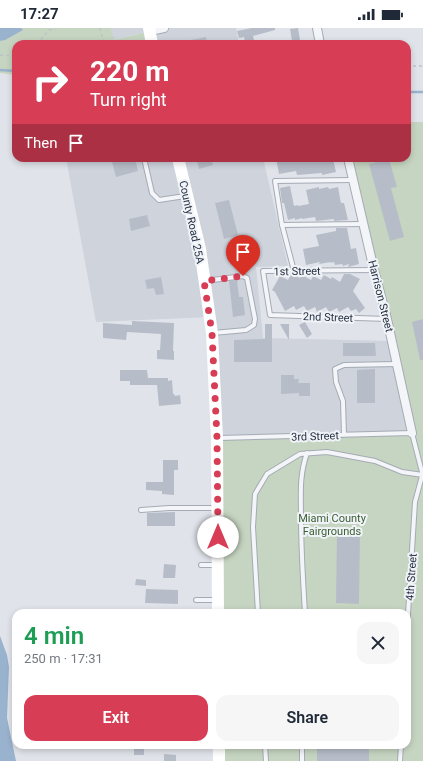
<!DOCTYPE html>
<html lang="en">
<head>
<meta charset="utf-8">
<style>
  body { margin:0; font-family:Roboto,sans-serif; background:#f6f6f7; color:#1f2937; height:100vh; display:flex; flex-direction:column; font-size:15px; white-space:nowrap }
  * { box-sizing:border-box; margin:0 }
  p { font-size:13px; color:#747a83 }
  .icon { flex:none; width:22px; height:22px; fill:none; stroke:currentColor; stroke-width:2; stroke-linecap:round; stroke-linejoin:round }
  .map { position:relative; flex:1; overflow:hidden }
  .details { position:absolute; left:12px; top:581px; width:399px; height:140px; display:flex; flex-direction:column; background:#fff; border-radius:12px; box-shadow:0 2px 6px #0003 }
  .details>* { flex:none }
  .top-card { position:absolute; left:12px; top:12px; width:399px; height:122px; border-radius:12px; box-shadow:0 2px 6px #0003; background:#d73d55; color:#fff; overflow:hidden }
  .pin { position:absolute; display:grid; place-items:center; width:34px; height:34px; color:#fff; margin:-41px -17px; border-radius:50% 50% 50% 0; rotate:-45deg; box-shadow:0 0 4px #0007 }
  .pin .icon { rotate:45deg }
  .me { position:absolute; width:44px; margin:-22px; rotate:0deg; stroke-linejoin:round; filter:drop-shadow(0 0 3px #0008) }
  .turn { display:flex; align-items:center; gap:14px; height:84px; padding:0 12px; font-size:18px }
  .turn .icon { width:52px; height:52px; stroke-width:2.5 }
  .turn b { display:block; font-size:28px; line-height:34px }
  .then { display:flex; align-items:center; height:38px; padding:0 12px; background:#0003; gap:8px; font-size:15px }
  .round { display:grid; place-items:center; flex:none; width:42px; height:42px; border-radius:12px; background:#f6f6f7 }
  .summary { display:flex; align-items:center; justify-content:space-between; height:68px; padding:0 12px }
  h1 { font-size:24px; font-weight:600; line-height:30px; color:#1e9e55 }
  .cta { display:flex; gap:8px; margin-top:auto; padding:8px 12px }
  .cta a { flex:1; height:46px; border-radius:12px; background:#d73d55; color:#fff; font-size:16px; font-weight:600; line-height:46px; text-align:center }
  .cta a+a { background:#f6f6f7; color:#1f2937 }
  .status { display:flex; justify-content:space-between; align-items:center; height:28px; padding:0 20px; background:#fff; direction:ltr }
  .status svg { height:11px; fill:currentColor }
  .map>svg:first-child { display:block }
</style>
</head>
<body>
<div class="status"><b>17:27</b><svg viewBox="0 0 49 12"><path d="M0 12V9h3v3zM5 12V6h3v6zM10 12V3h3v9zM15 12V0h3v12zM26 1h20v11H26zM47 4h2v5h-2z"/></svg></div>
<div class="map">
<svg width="423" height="733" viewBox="0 0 423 733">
  <rect width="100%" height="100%" fill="#e0e4ea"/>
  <path fill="#ced3dc" d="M 111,0 L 236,0 L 239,16 L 152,16 L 150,3 L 113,12 Z
    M 66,130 L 263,130 L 288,238 L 256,239 L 263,310 L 392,313 L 412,405 L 217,410 L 210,289 L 96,294 Z"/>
  <path fill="#c6d5c1" d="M 0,0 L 111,0 L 114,12 L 150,3 L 152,16 L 16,16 L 16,47 L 0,45 Z
    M 407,94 L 423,94 L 423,733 L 219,733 L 219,717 L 407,717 L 407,585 L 218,585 L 217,410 L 412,405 L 348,130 L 407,130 Z"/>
  <path fill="#99b2cd" d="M 0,0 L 21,0 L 23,2 L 5,12 L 0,13 Z
    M 0,608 L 7,627 L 9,639 L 7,690 L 16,733 L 0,733 Z"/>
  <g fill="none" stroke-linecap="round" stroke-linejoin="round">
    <path stroke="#99b2cd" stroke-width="2.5" d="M 0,42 L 16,43
      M 407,64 L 423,64"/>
  </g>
  <path fill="#b7bdc8" d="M 252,0 L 275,0 L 275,2 L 253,8 L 254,12 L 245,14 L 244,9 L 239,10 L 237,3 Z
    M 298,0 L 300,12 L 292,13 L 290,1 Z
    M 206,9 L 207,16 L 187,16 L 186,13 Z
    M 111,130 L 135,130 L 138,143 L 116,149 Z
    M 208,130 L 211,130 L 213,137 L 199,141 L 197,133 Z
    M 276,130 L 307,130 L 307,133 L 319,130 L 324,130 L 324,133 L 333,131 L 336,144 L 322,147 L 322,145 L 297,147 L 296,143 L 279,146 Z
    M 389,131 L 397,159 L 391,160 L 404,209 L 390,213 L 369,136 Z
    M 290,158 L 294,178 L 298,177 L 298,178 L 309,176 L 306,162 L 319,159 L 319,161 L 328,159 L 329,161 L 338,159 L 341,175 L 344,175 L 348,192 L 334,193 L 334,191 L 316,193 L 315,189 L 302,191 L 302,190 L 295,192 L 295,190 L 288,192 L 284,175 L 282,175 L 280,160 Z
    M 229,172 L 238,207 L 224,211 L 215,175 Z
    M 147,187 L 150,198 L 131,203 L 129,191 Z
    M 336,200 L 347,200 L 351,221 L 356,220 L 359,236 L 348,239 L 349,236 L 343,238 L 342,236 L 335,237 L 334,234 L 330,235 L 331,234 L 319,236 L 320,234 L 306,237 L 303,221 L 319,218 L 316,207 L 336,203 Z
    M 291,246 L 300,250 L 302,247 L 311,252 L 313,248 L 321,252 L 324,247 L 331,251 L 332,249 L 340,254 L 344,246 L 350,246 L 360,251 L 353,263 L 365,280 L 359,285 L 356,281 L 351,283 L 348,279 L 339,284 L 337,280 L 329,284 L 326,279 L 317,284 L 315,279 L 307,283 L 304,278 L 296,282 L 294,278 L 285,283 L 275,264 L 272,262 L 280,248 L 288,252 Z
    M 161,249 L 164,266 L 156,267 L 154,260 L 147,261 L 145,252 Z
    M 237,252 L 239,269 L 243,269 L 245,287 L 233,289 L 229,253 Z
    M 423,291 L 423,332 L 420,332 L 412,294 Z
    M 132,293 L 174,295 L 173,323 L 174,323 L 174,332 L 157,331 L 157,322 L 160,322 L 161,306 L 127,304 L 126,312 L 103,310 L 103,295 L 132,297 Z
    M 305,294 L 312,306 L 307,310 L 299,297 Z
    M 265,296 L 272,296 L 272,334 L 234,334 L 234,312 L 265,311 Z
    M 280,296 L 289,296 L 289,312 Z
    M 343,315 L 375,315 L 376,328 L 343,328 Z
    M 375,341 L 375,375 L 357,375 L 357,342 Z
    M 120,342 L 147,342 L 148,350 L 168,350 L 168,353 L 172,352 L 173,366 L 174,366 L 175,368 L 180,367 L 181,376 L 159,378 L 157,357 L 130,357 L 130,353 L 120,353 Z
    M 281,347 L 294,347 L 294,351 L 299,351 L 298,355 L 310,355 L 310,368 L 299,368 L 299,365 L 281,366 Z
    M 163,432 L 178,432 L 178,442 L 174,442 L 174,467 L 162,466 L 162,463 L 146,462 L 146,454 L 163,454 Z
    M 175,484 L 175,498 L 147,498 L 147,485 Z
    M 337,505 L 360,505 L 359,576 L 336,575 Z
    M 164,536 L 176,537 L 175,550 L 163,550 Z
    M 136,551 L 146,552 L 146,558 L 135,557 Z
    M 146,561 L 178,562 L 178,576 L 145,575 Z
    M 317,717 L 369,717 L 369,733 L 317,733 Z
    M 134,718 L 144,718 L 144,727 L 134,727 Z
    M 164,726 L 176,727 L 176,733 L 164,733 Z"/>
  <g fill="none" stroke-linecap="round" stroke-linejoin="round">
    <defs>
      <path id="lane" d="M 144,130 L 152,165 L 159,172 L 185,168
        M 282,197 L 363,196
        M 374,242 L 263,243 L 270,287 L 387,291
        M 294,243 L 282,197 L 275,153 L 352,152
        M 205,253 L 243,248 L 247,250 L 255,291 L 254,297 L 246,302 L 213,305
        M 344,407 L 343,373 L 336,354 L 335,341 L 344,337 L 397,336
        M 219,410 L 412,405 L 423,448
        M 141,482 L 169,480 L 215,480
        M 201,537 L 215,537
        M 196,572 L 216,572
        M 258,585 L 253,499 L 255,466 L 267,446 L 300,426 L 327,424 L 375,433 L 402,444 L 423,447
        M 305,585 C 303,553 301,521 301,489 C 301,466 299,448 307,425
        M 407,602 L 415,474 L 422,448
        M 265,717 L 266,733
        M 302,717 L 302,733
        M 400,733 L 401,717"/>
      <path id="street" d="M 317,0 L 320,16
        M 150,3 L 164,0
        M 348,130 L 374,242 L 387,291 L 412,405"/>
    </defs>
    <use href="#lane" stroke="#a5abb5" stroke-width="6"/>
    <use href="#street" stroke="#a5abb5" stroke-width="10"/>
    <path stroke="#bec2c9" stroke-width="1.5" stroke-dasharray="3 3" stroke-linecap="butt" d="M 100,0 L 104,16
      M 37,16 L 49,2 L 55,0
      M 0,27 L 16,28
      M 407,38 L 423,38"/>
    <use href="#lane" stroke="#f3f5f8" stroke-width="4"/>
    <use href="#street" stroke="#f3f5f8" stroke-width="8"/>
    <path stroke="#fff" stroke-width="12" d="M 149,0 L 152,16
      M 178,130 L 200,221 L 212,305 L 217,410 L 218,585
      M 219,717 L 219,733"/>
  </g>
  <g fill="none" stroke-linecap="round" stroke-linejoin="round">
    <path stroke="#d73d55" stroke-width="7" stroke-dasharray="0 12.6" d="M 218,509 L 217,410 L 212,305 L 204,253 L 243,248"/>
  </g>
  <g text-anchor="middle" stroke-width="4" stroke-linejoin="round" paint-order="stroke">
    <g font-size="11" fill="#283243" stroke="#f0f3f7">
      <text transform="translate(192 194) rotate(78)" y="4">County Road 25A</text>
      <text transform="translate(297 243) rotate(-1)" y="4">1st Street</text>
      <text transform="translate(381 268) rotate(76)" y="4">Harrison Street</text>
      <text transform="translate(328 289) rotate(2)" y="4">2nd Street</text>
      <text transform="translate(315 408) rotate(-2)" y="4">3rd Street</text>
      <text transform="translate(411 549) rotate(-86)" y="4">4th Street</text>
    </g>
    <g font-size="11" fill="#3c6034" stroke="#f0f3f7">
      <text x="332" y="494">Miami County<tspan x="332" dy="13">Fairgrounds</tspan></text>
    </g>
  </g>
</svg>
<div class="pin" style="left:243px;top:248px;background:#d93025"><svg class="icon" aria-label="arrive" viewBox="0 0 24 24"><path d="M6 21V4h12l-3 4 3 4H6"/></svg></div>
<svg class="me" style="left:218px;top:509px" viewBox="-20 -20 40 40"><circle r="19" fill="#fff"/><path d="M0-13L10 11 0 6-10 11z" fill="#d73d55"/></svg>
<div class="top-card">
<div class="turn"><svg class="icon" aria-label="right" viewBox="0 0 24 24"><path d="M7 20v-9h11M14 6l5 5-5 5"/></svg><div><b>220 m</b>Turn right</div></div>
<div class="then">Then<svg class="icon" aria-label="arrive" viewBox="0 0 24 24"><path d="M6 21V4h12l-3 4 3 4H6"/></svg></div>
</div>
<section class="details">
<div class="summary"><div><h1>4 min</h1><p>250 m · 17:31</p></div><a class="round"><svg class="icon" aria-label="close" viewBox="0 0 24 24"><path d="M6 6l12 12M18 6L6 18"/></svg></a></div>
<div class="cta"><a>Exit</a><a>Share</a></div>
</section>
</div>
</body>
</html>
